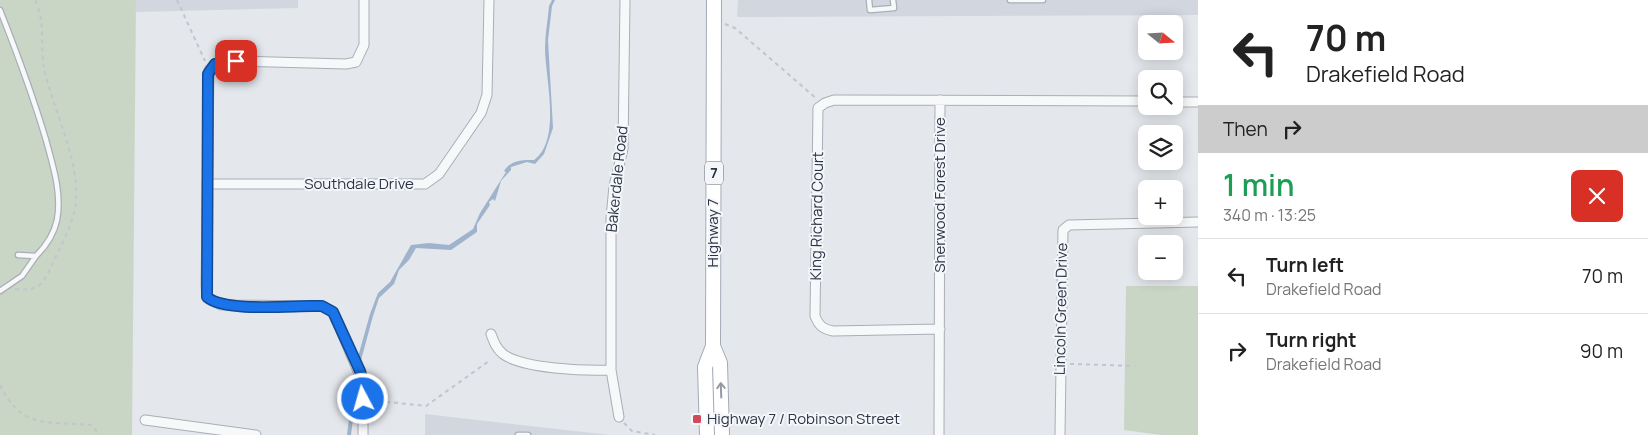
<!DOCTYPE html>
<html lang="en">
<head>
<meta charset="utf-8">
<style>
  body { margin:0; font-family:Manrope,sans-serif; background:#f6f6f6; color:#222; height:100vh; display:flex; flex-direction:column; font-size:19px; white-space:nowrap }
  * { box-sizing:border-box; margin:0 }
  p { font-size:16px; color:#767676 }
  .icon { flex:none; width:28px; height:28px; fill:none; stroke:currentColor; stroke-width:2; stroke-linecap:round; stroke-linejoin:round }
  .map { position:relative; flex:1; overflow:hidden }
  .details { display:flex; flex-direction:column; background:#fff; width:450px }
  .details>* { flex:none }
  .top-card { background:#fff; color:#222; overflow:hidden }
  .needle { width:32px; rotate:108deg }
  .tools { position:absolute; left:1138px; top:15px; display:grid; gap:10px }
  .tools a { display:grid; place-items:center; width:45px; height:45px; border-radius:8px; background:#fff; box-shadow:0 2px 12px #0003; font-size:25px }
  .pin { position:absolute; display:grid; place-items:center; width:42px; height:42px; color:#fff; margin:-21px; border-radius:10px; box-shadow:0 2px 8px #0006 }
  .me { position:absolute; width:55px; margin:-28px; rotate:354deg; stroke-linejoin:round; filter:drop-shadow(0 0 4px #0008) }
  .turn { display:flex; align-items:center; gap:18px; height:105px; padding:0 25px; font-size:22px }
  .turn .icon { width:65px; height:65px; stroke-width:2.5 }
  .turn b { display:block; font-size:35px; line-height:42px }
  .then { display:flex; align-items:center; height:48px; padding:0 25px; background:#0003; gap:10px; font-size:19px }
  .round { display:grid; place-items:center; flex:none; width:52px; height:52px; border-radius:8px; background:#f6f6f6 }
  .headline { display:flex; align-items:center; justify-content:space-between; height:85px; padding:0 25px }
  h1 { font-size:30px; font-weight:600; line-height:38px; color:#1e9e55 }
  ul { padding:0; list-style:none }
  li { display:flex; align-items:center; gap:15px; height:75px; padding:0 25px; border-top:1px solid #e0e0e0 }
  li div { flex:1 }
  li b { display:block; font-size:19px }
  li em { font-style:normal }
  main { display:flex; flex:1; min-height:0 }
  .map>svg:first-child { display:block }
</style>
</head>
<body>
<main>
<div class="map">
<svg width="1198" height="435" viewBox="0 0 1198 435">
  <rect width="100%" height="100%" fill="#e4e7ec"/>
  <path fill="#d2d6de" d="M 136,0 L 298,0 L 298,8 L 136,12 Z
    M 738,0 L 1198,0 L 1198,15 L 737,17 Z
    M 425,414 L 610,435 L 425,435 Z"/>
  <path fill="#c9d6c5" d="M 0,0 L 136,0 L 132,435 L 0,435 Z
    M 1126,286 L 1198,286 L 1198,435 L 1161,435 L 1124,430 Z"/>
  <path fill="#9fb4cc" d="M 552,0 L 555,0 L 552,6 L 548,40 L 553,128 L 544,154 L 535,164 L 527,162 L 511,167 L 511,170 L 501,181 L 495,201 L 493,199 L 489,202 L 490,205 L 477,224 L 477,232 L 451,250 L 416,248 L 409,260 L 399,270 L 394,284 L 379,298 L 373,316 L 360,364 L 351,435 L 347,435 L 356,364 L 370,314 L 378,293 L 390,282 L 411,245 L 429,243 L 449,245 L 473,229 L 480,213 L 506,172 L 504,171 C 511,160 522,160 534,160 C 562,140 545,78 545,48 C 545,34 548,20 549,6 Z"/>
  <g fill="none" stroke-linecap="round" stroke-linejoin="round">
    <defs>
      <path id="service" d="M 869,0 L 870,10 L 894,8 L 893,0
        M 1010,0 L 1043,0
        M 0,10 C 17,53 33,96 46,140 C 53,166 62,193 57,220 C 54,234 46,246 36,256 L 18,255
        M 0,291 L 22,276 L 36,256
        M 518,435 L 528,435"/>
      <path id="minor" d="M 1174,102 L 1198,102
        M 207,184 L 425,184 L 439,174 L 481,113 L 487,95 L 489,0
        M 940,329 L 833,331 C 823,329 819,326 815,316 L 818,108 L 825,103 L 834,100 L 1146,101
        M 491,334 C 494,342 496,348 503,354 C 523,369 586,371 611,370
        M 619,417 L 611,370 L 611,218 L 614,186 L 623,149 L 625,0
        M 145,420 L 256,435
        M 363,435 L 363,383 L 333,312 L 322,306 L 221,305 L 207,297 L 206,285 L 209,70 L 215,64 L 236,61 L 346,64 L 356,62 L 364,45 L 364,0
        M 939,435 L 940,100
        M 1060,435 L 1063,230 L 1069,225 L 1198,222"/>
      <path id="primary" d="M 713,346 L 720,363 L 722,435
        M 707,435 L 705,367 L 713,346 L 714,0"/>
    </defs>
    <use href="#service" stroke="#a9aeb7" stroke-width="7"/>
    <use href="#minor" stroke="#a9aeb7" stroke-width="11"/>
    <use href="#primary" stroke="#a3abb8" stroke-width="16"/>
    <path stroke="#c2c5cb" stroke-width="2" stroke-dasharray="4 4" stroke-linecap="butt" d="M 177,0 L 205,61
      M 725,24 L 735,28 L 817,99
      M 15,289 C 43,292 44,281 55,258 C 63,242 71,227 75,209 C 83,165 53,111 44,68 C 40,46 46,21 35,0
      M 1070,364 L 1135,366
      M 0,385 C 22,430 48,421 91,425 L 100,435
      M 370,400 L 426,406 L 489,361
      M 624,423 L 632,431 L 655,435"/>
    <use href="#service" stroke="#f7f8fa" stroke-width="4.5"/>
    <use href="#minor" stroke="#f7f8fa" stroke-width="9"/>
    <use href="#primary" stroke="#fff" stroke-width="14"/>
  </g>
  <defs><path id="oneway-shaft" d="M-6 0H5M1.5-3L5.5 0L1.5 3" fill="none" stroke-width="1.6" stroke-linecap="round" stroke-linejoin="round" transform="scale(1.25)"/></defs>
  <use stroke="#959aa2" href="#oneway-shaft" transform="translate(721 390) rotate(-92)"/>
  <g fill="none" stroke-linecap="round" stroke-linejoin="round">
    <defs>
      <path id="route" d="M 236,61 L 215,64 L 208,74 L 207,297 C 224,312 288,306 312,306 L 322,306 L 333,312 L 360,371 L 363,382 L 363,399"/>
    </defs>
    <use href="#route" stroke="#114b97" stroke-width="12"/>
    <use href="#route" stroke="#1a73e8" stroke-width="9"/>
  </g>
  <rect fill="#d1495b" stroke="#f4f6f9" stroke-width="2" x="692" y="414" width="10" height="10" rx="2.5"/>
  <g text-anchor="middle" stroke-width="4" stroke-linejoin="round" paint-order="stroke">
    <rect fill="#f4f6f9" stroke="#676e7b" stroke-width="1" x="705" y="161.5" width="18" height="23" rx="4"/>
    <g font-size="14" font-weight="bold" fill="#2b3445">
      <text x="714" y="178">7</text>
    </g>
    <g font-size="15" fill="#2b3445" stroke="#f4f6f9">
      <text transform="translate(617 179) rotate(-84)" y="5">Bakerdale Road</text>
      <text x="359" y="189">Southdale Drive</text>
      <text transform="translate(940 195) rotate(-90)" y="5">Sherwood Forest Drive</text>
      <text transform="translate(817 216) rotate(-89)" y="5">King Richard Court</text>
      <text transform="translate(713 233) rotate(-90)" y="5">Highway 7</text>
      <text transform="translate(1061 309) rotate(-89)" y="5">Lincoln Green Drive</text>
    </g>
    <g font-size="15" fill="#2b3445" stroke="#f4f6f9" text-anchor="start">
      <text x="707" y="424">Highway 7 / Robinson Street</text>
    </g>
  </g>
</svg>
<div class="tools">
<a><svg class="needle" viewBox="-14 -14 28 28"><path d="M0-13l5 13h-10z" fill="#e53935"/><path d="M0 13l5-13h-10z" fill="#767676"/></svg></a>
<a><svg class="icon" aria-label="search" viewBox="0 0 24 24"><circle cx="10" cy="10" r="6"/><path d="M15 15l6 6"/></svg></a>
<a><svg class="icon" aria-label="layers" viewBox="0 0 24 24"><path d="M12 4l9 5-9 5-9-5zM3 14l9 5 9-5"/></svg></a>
<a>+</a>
<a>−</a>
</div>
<div class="pin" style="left:236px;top:61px;background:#d93025"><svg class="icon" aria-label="arrive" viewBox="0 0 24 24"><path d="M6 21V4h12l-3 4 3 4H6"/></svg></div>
<svg class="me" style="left:363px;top:399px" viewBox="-20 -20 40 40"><circle r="17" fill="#1a73e8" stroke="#fff" stroke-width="3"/><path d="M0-11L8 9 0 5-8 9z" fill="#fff"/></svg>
</div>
<section class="details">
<div class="top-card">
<div class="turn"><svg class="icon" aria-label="left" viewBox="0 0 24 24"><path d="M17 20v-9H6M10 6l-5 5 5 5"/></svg><div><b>70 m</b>Drakefield Road</div></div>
<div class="then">Then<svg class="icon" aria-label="right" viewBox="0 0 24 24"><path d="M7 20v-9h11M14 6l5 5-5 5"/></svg></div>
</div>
<div class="headline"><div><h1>1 min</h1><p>340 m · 13:25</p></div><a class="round" style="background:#d93025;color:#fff"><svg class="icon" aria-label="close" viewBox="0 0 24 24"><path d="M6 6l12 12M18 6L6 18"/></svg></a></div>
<ul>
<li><svg class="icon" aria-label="left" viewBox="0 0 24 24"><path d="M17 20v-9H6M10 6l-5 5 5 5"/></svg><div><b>Turn left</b><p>Drakefield Road</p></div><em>70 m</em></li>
<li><svg class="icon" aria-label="right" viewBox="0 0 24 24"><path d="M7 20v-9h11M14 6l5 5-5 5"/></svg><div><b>Turn right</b><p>Drakefield Road</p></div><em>90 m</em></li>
</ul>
</section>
</main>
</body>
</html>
